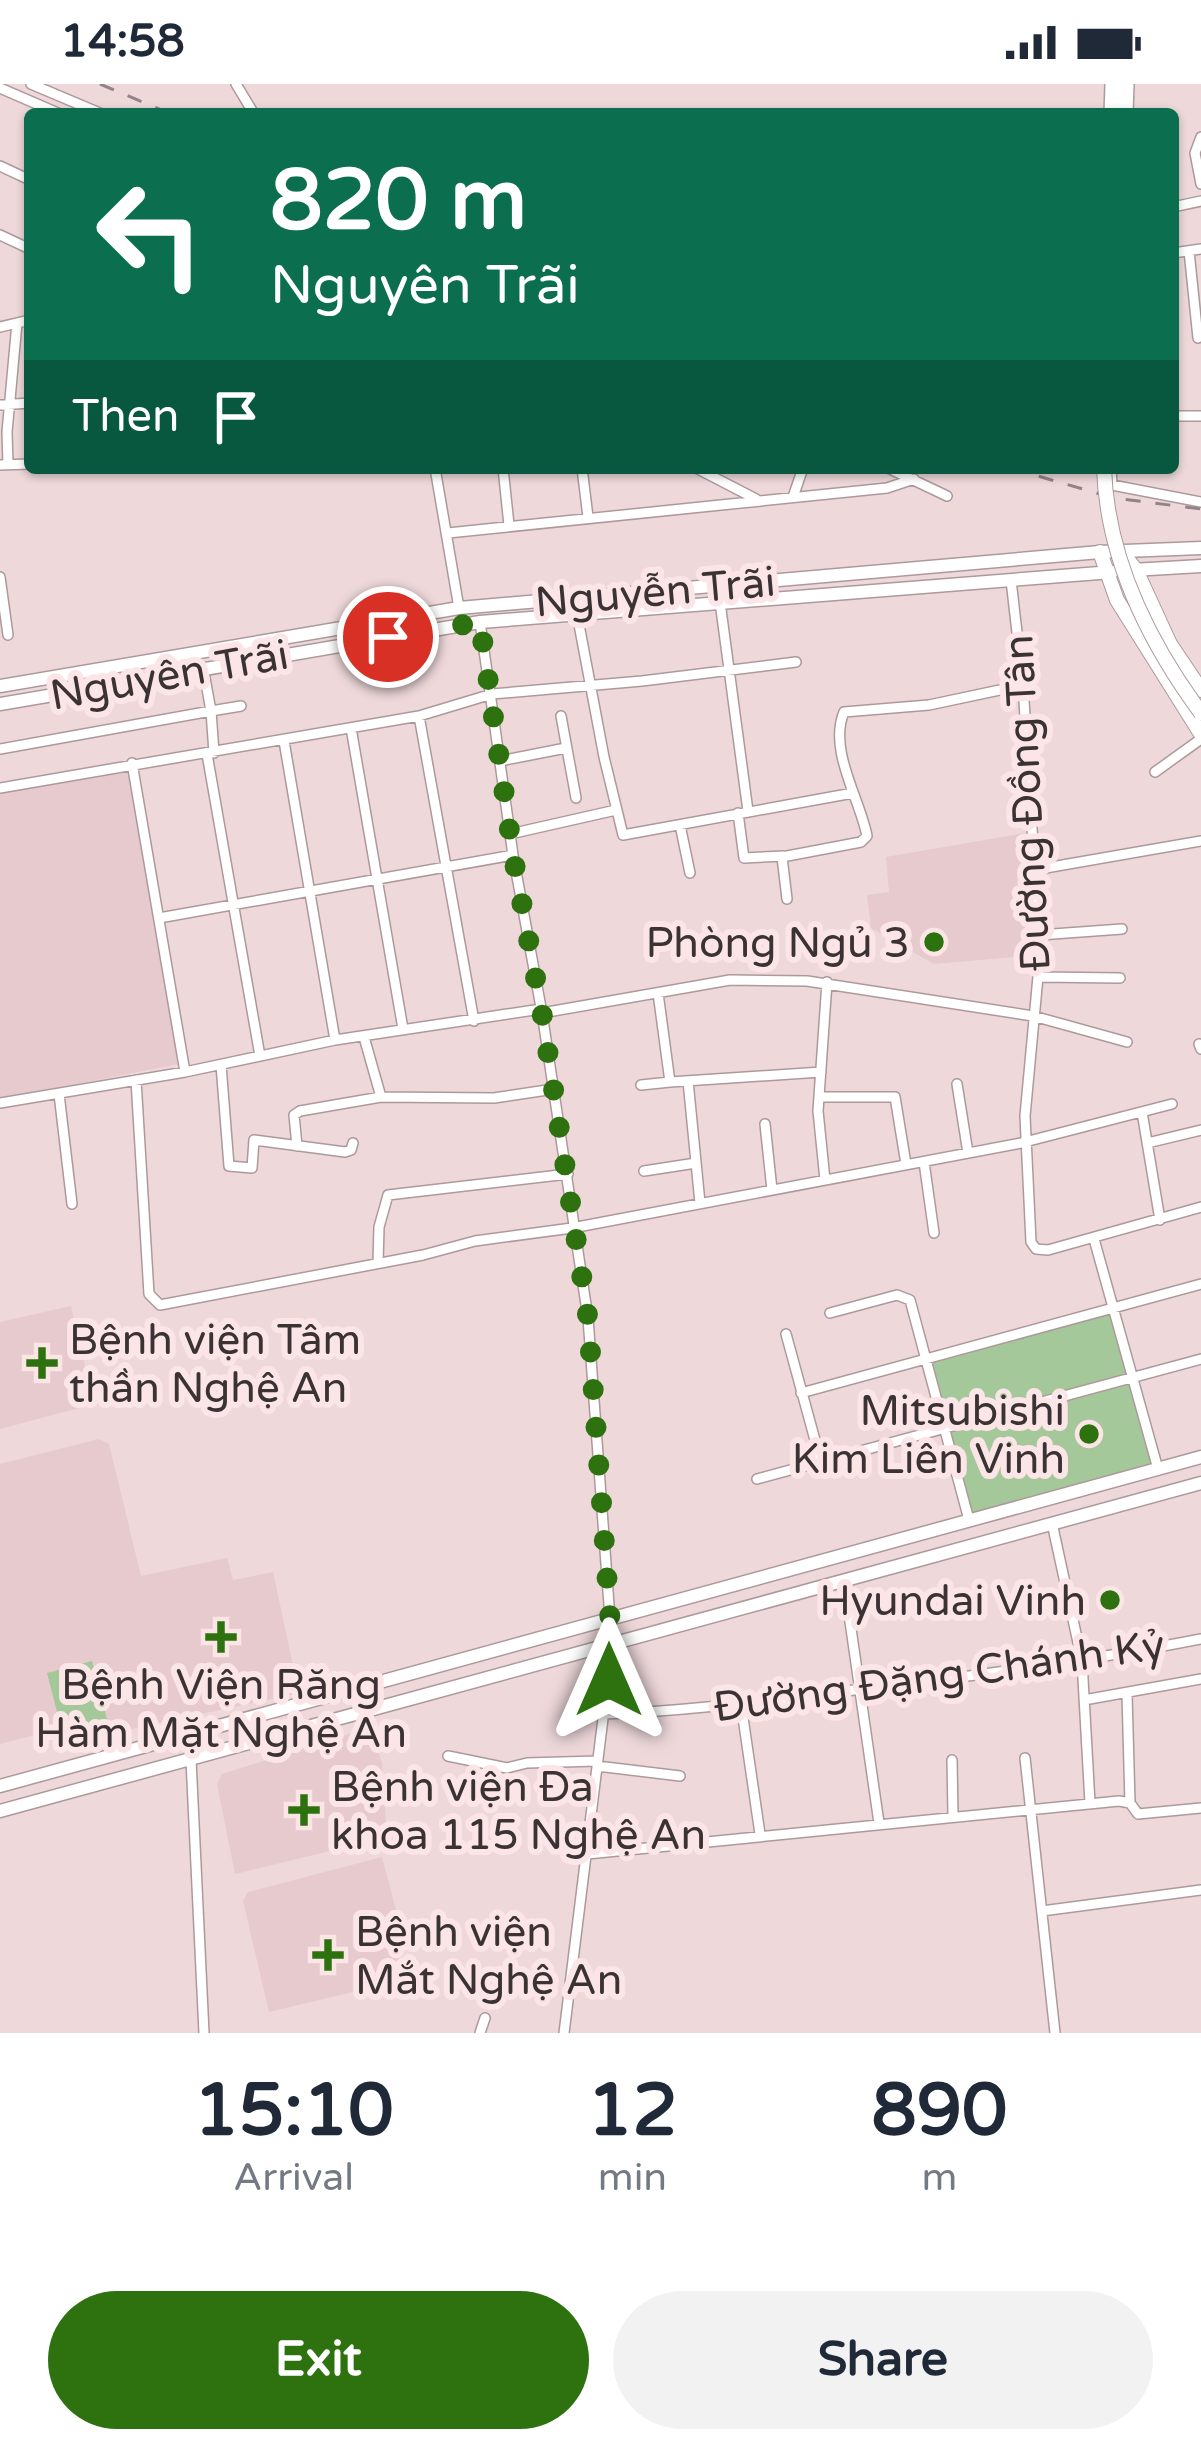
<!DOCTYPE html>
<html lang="en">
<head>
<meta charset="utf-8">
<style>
  body { margin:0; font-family:"Varela Round",sans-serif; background:#f2f2f3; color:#1f2937; height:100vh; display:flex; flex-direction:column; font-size:45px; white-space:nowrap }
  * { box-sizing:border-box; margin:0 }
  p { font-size:39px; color:#747a83 }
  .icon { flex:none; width:66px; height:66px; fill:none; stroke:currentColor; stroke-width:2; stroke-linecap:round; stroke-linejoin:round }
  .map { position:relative; height:1949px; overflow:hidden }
  .panel { display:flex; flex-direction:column; background:#fff; flex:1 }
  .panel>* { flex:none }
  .top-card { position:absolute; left:24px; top:24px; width:1155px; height:366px; border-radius:12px; box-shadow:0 3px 9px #0004; background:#0b6e4f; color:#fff; overflow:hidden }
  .pin { position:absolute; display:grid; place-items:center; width:102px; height:102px; color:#fff; margin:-51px; border:6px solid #fff; border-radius:50%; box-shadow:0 3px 12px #0007 }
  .me { position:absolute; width:132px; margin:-66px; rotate:0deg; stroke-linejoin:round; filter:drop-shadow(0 0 9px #0008) }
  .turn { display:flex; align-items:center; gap:42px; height:252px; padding:0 48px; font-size:54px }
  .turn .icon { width:156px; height:156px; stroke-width:2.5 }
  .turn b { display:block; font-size:84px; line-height:102px }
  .then { display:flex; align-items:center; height:114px; padding:0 48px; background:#0003; gap:24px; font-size:45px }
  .eta { display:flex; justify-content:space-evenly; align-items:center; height:204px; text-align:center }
  .eta b { font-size:72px; font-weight:700; line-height:84px }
  .primary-button { display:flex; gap:24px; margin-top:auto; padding:24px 48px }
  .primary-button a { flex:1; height:138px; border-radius:72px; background:#2e7210; color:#fff; font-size:48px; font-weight:700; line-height:138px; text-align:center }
  .primary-button a+a { background:#f2f2f3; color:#1f2937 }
  .status { display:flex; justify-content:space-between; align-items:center; height:84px; padding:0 60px; background:#fff; direction:ltr }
  .status svg { height:33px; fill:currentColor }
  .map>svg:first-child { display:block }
</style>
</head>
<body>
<div class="status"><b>14:58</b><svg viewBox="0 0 49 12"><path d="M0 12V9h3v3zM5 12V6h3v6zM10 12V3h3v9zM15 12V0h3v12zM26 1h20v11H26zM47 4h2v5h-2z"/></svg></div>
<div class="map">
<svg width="1201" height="1949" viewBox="0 0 1201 1949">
  <rect width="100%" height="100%" fill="#eed8da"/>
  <path fill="#e7cacd" d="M 130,688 L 184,979 L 0,1015 L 0,708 Z
    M 1031,748 L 1040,871 L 934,880 L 871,844 L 867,811 L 889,808 L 886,773 Z
    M 71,1222 L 94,1320 L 0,1345 L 0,1238 Z
    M 99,1355 L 109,1360 L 141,1492 L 227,1474 L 233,1496 L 273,1488 L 299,1609 L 61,1660 L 42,1649 L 0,1660 L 0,1380 Z
    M 371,1643 L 382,1679 L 387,1753 L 235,1790 L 217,1700 L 222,1690 Z
    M 382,1773 L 401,1845 L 398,1897 L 269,1928 L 243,1817 L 248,1808 Z"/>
  <path fill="#a4c899" d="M 1114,1224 L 1158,1385 L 969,1436 L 928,1274 Z
    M 92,1577 L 108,1639 L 63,1651 L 47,1589 Z"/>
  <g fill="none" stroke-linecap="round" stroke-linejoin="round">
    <defs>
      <path id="minor" d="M 31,0 L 102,30
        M 236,0 L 254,30
        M 0,4 L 60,30
        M 1109,30 L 1110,0
        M 1128,30 L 1129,0
        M 1201,53 L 1195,69 L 1201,100
        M 0,82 L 30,96
        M 1173,123 L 1201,117
        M 0,151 L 30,165
        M 1189,167 L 1198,254
        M 1173,169 L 1201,165
        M 0,243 L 30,236
        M 0,321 L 30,319
        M 1173,332 L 1201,332
        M 8,380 L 7,348 L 17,239
        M 0,381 L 30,380
        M 435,384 L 459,524
        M 503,384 L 509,441
        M 582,384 L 588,433
        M 696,384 L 756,415
        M 888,384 L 947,412
        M 1111,384 L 1112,401 L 1201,418
        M 793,413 L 803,384
        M 448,449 L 887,404 L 914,395
        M 0,493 L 8,551
        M 1011,496 L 1023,601 L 1040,871 L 1025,1032 L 1031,1158 L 1036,1165 L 1048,1166 L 1201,1123
        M 720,518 L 748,727
        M 577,530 L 604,673 L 623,751 L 853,709
        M 480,538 L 513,771 L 542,929 L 588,1234 L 612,1562 L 564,1949
        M 419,632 L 474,937
        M 561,632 L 576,714
        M 351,644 L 403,945
        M 284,657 L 335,956
        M 0,665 L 211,627 L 203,583
        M 214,669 L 211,627 L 241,622
        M 207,670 L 260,972
        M 500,677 L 566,664
        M 132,679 L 185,988
        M 1155,688 L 1201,655
        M 0,704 L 419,632 L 492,610 L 642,597 L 796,578
        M 738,729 L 744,774 L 783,772
        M 680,741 L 690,789
        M 510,750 L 616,726
        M 1034,786 L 1201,757
        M 787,815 L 782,773 L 861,758 L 867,752 C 860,715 828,666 844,628 L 929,621 L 1023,601
        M 159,834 L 513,771
        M 1039,851 L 1122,845
        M 1039,893 L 1120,894
        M 658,909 L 670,998 L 821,988
        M 542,929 L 730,896 L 807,897 L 1033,932 L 1127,958
        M 364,953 L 381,1013
        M 1199,960 L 1201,965
        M 221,981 L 229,1082 L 252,1084 L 254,1056 L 345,1068 L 351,1066 L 353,1059
        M 136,996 L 149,1210 L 160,1221 L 423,1171 L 475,1157 L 572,1144 L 1021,1059 L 1172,1020
        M 688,997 L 700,1119
        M 957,1000 L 968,1069
        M 641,1001 L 670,998
        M 59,1010 L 72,1120
        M 819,1013 L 895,1013 L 906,1080
        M 0,1019 L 185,988 L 335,956 L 541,925
        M 1142,1028 L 1160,1136
        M 765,1040 L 772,1106
        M 1147,1059 L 1201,1046
        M 297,1062 L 294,1031 L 300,1027 L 381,1013 L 494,1014 L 554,1005
        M 924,1078 L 934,1149
        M 644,1087 L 696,1079
        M 825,1096 L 818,1027 L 827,898
        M 1094,1155 L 1158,1385
        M 378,1179 L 379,1143 L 388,1111 L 568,1090
        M 830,1229 L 897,1211 L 910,1216 L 969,1436
        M 786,1250 L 821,1378
        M 801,1309 L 1201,1200
        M 757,1395 L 1201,1275
        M 1052,1439 L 1082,1577 L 1090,1719
        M 844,1496 L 879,1739
        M 1127,1610 L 1130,1719
        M 1084,1616 L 1201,1595
        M 741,1620 L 760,1750
        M 605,1630 C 692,1627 777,1615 863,1605 C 976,1592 1089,1577 1201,1555
        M 448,1672 L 507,1684 L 527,1679 L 597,1677
        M 1025,1674 L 1055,1949
        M 191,1676 L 204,1949
        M 952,1676 L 953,1732
        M 597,1682 L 680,1692
        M 587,1770 L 1119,1717 L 1130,1719 L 1138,1730 L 1201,1724
        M 1042,1827 L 1201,1806
        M 480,1949 L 485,1934"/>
      <path id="major" d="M 1132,486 L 1201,482
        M 0,602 L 459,524 L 1100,468 L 1201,464
        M 0,620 L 480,538 L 1112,488
        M 0,1702 L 1201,1373
        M 0,1727 L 1201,1399"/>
      <path id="highway" d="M 1118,30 L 1120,0
        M 1121,467 L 1136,486 L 1170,560 L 1201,606
        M 1100,468 L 1117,516 L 1201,650"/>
    </defs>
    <use href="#minor" stroke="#ad999b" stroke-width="12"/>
    <use href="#major" stroke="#ad999b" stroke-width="15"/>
    <use href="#highway" stroke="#ad999b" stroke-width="16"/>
    <use href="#minor" stroke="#fff" stroke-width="9"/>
    <use href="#major" stroke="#fff" stroke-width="12"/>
    <use href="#highway" stroke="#fff" stroke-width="14"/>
    <path stroke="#928384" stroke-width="3" stroke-dasharray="15 15" stroke-linecap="butt" d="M 100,0 L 171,30
      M 1010,384 L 1114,414 L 1201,425"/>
    <defs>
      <path id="highway-bridge" d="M 1104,384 C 1107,475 1148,557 1201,629"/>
    </defs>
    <use href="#highway-bridge" stroke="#ad999b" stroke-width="16" stroke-linecap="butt"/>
    <use href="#highway-bridge" stroke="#fff" stroke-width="14"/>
  </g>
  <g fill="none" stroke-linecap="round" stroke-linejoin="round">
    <path stroke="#2e7210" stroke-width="21" stroke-dasharray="0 37.8" d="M 388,553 L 480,538 L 513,771 L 542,929 L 588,1234 L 612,1562 L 609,1596"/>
  </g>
  <g fill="#2e7210" stroke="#fbe5e7" stroke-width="4.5">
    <circle cx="934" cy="858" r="12"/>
    <path d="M36 1261h12v12h12v12h-12v12h-12v-12h-12v-12h12z"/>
    <circle cx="1089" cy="1350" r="12"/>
    <circle cx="1110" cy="1516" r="12"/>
    <path d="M215 1535h12v12h12v12h-12v12h-12v-12h-12v-12h12z"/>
    <path d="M298 1708h12v12h12v12h-12v12h-12v-12h-12v-12h12z"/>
    <path d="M322 1853h12v12h12v12h-12v12h-12v-12h-12v-12h12z"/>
  </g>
  <g text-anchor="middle" stroke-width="12" stroke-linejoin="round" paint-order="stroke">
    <g font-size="42" fill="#3a3233" stroke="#fbe5e7">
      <text transform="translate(655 507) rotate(-5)" y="15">Nguyễn Trãi</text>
      <text transform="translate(169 590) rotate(-10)" y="15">Nguyên Trãi</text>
      <text transform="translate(1026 719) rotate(-93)" y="15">Đường Đồng Tân</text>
      <text transform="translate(939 1591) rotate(-8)" y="15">Đường Đặng Chánh Kỷ</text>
    </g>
    <g font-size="42" fill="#3a3233" stroke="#fbe5e7" text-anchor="end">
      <text x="910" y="873">Phòng Ngủ 3</text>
      <text x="69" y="1270" text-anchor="start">Bệnh viện Tâm<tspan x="69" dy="48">thần Nghệ An</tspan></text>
      <text x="1065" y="1341">Mitsubishi<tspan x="1065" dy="48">Kim Liên Vinh</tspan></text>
      <text x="1086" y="1531">Hyundai Vinh</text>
      <text x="221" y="1615" text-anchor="middle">Bệnh Viện Răng<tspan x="221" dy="48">Hàm Mặt Nghệ An</tspan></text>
      <text x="331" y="1717" text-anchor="start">Bệnh viện Đa<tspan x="331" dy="48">khoa 115 Nghệ An</tspan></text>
      <text x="355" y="1862" text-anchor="start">Bệnh viện<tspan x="355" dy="48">Mắt Nghệ An</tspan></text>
    </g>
  </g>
</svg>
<div class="pin" style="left:388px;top:553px;background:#d93025"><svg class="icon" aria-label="arrive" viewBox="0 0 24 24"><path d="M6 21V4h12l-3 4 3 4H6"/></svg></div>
<svg class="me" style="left:609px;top:1596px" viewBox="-20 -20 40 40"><path d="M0-17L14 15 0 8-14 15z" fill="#2e7210" stroke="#fff" stroke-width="4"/></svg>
<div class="top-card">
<div class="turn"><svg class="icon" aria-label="left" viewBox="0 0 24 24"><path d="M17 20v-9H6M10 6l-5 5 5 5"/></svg><div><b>820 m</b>Nguyên Trãi</div></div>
<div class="then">Then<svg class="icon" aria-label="arrive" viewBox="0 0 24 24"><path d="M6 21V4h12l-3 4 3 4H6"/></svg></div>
</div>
</div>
<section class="panel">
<div class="eta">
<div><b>15:10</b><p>Arrival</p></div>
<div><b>12</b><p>min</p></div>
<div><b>890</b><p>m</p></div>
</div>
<div class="primary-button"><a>Exit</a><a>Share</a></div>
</section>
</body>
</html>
